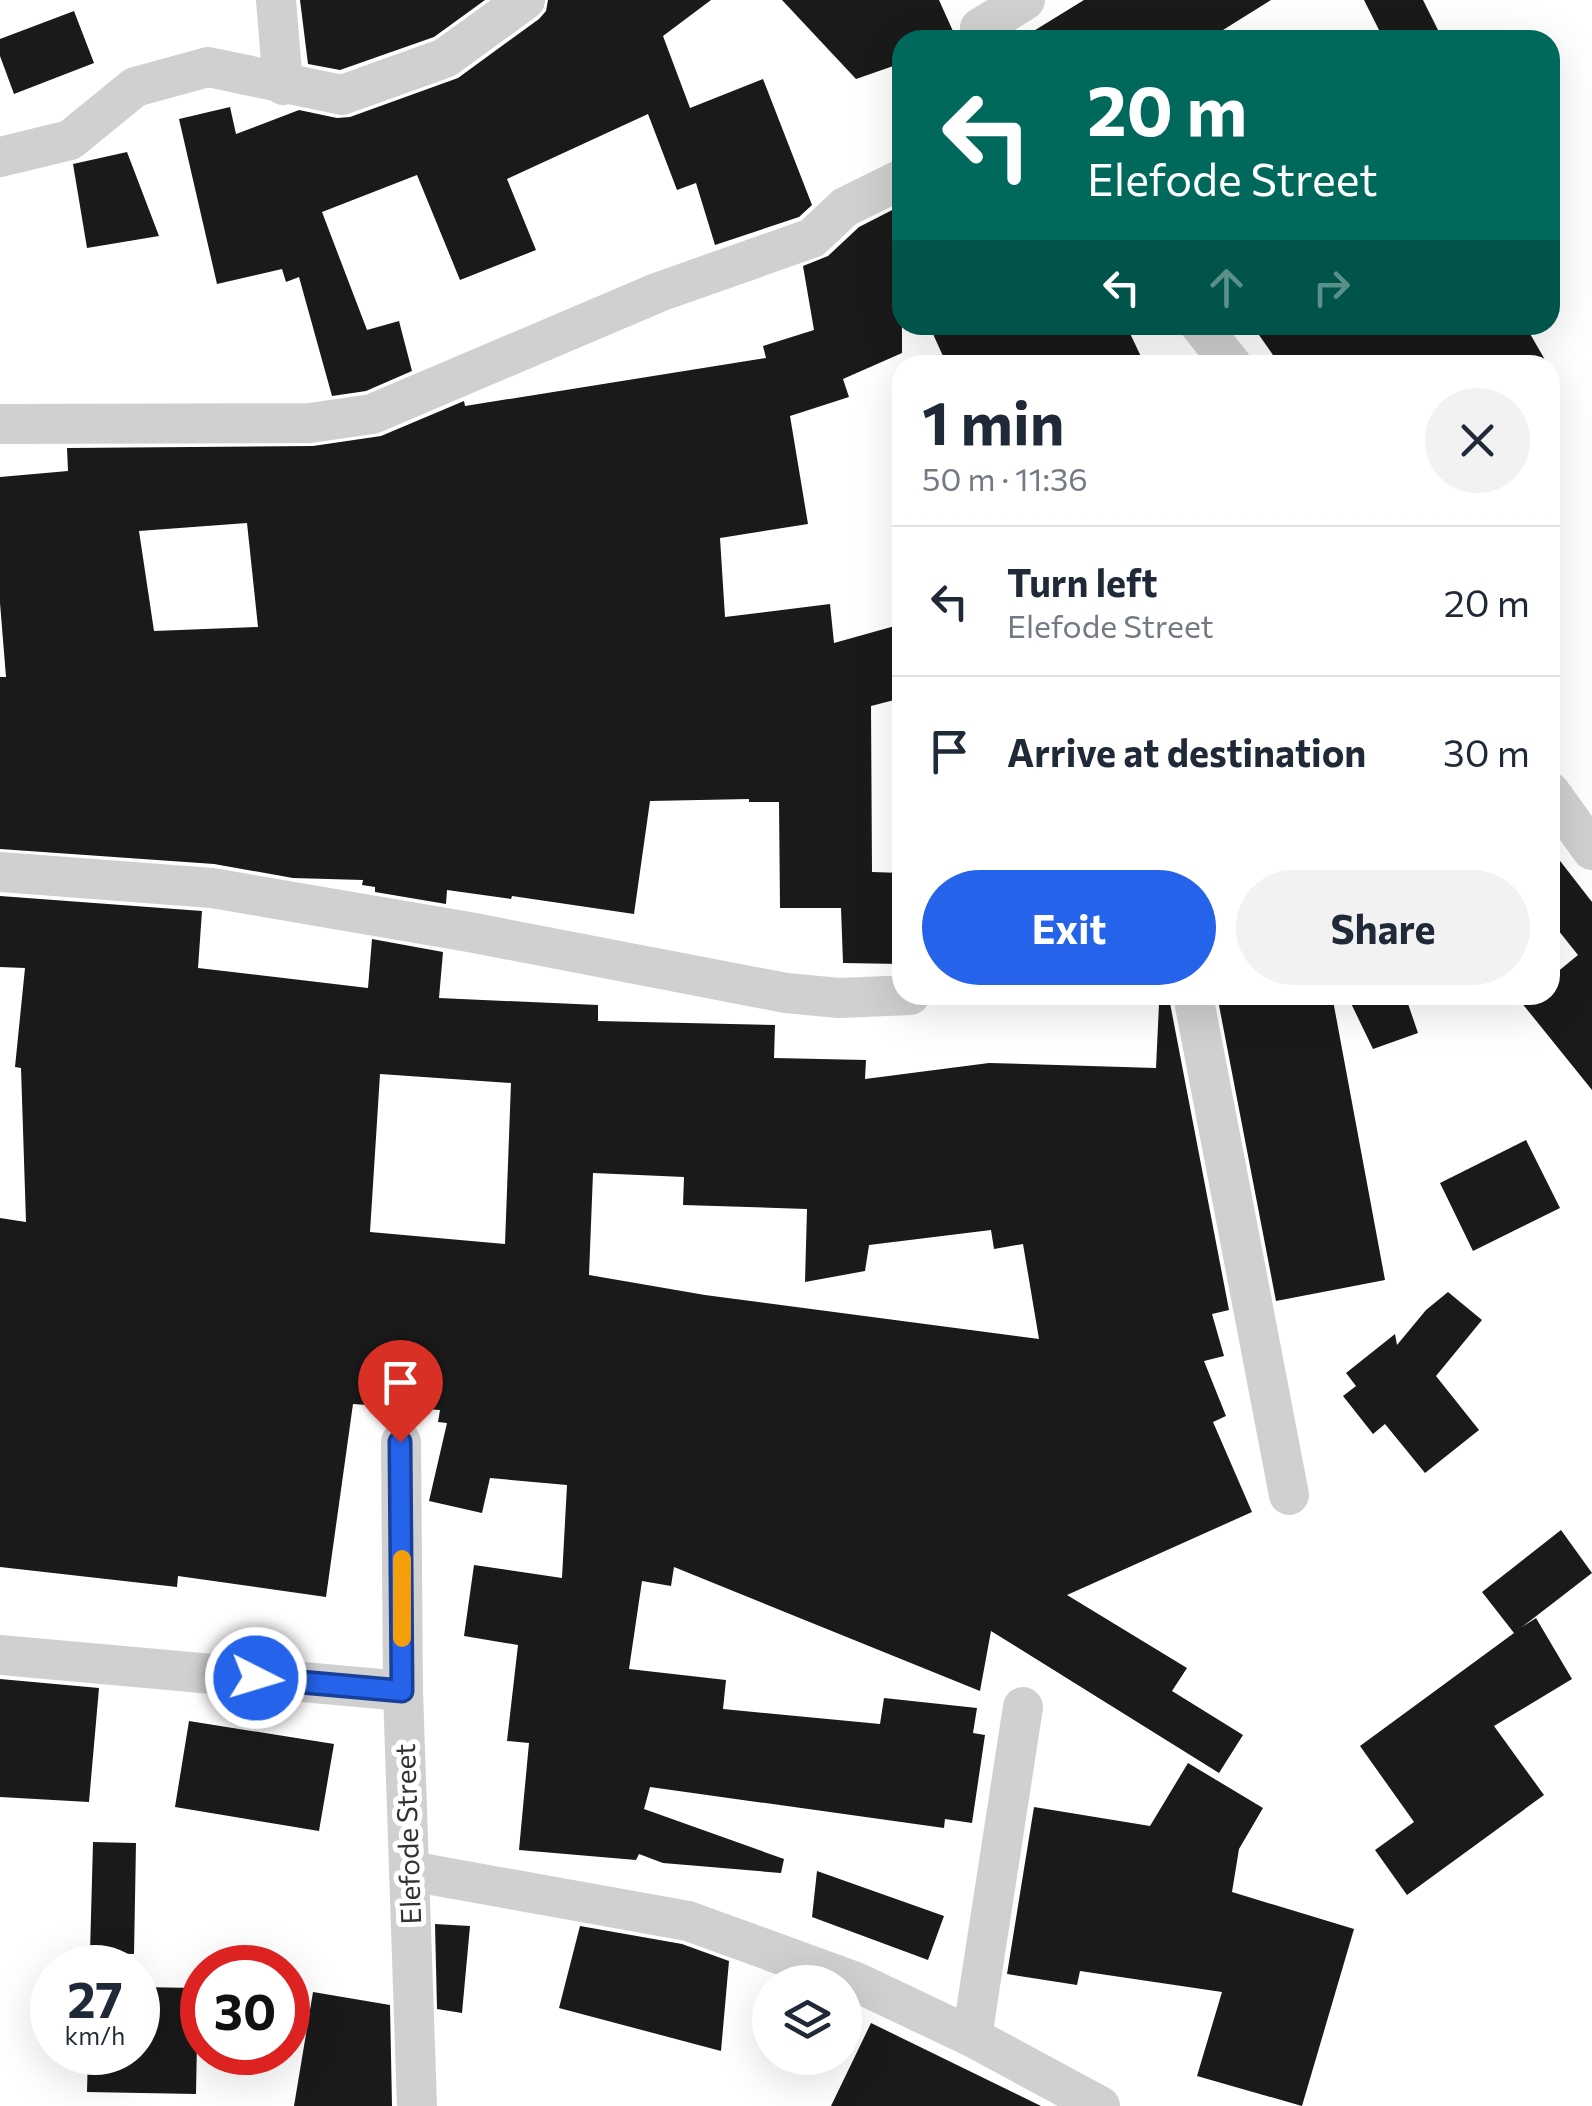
<!DOCTYPE html>
<html lang="en">
<head>
<meta charset="utf-8">
<style>
  body { margin:0; font-family:Commissioner,sans-serif; background:#f2f2f3; color:#1f2937; height:100vh; display:flex; flex-direction:column; font-size:38px; white-space:nowrap }
  * { box-sizing:border-box; margin:0 }
  p { font-size:32px; color:#747a83 }
  .icon { flex:none; width:55px; height:55px; fill:none; stroke:currentColor; stroke-width:2; stroke-linecap:round; stroke-linejoin:round }
  .map { position:relative; flex:1; overflow:hidden }
  .drawer { position:absolute; left:892px; top:355px; width:668px; height:650px; display:flex; flex-direction:column; background:#fff; border-radius:30px; box-shadow:0 10px 40px #0002 }
  .drawer>* { flex:none }
  .guide { position:absolute; left:892px; top:30px; width:668px; height:305px; border-radius:30px; box-shadow:0 10px 40px #0002; background:#00695c; color:#fff; overflow:hidden }
  .controls { position:absolute; left:752px; top:1965px; display:grid; gap:20px }
  .controls a { display:grid; place-items:center; width:110px; height:110px; border-radius:50%; background:#fff; box-shadow:0 10px 40px #0002; font-size:50px }
  .speed { position:absolute; left:30px; top:1945px; display:flex; gap:20px; font-size:50px; font-weight:700; text-align:center }
  .speed>* { display:grid; place-content:center; width:130px; height:130px; border-radius:50%; background:#fff; box-shadow:0 10px 40px #0002; line-height:1 }
  .speed small { font-size:25px; font-weight:400 }
  .speed .limit { border:15px solid #d22; background:#fff; color:#111 }
  .pin { position:absolute; display:grid; place-items:center; width:85px; height:85px; color:#fff; margin:-102px -42px; border-radius:50% 50% 50% 0; rotate:-45deg; box-shadow:0 0 10px #0007 }
  .pin .icon { rotate:45deg }
  .me { position:absolute; width:110px; margin:-55px; rotate:95deg; stroke-linejoin:round; filter:drop-shadow(0 0 8px #0008) }
  .turn { display:flex; align-items:center; gap:35px; height:210px; padding:0 30px; font-size:45px }
  .turn .icon { width:130px; height:130px; stroke-width:2.5 }
  .turn b { display:block; font-size:70px; line-height:85px }
  .lanes { display:flex; align-items:center; height:95px; padding:0 30px; background:#0003; justify-content:center; gap:50px; direction:ltr }
  .lanes .off { opacity:.35 }
  .round { display:grid; place-items:center; flex:none; width:105px; height:105px; border-radius:52px; background:#f2f2f3 }
  .overview { display:flex; align-items:center; justify-content:space-between; height:170px; padding:0 30px }
  h1 { font-size:60px; font-weight:700; line-height:75px }
  .cta { display:flex; gap:20px; margin-top:auto; padding:20px 30px }
  .cta a { flex:1; height:115px; border-radius:60px; background:#2563eb; color:#fff; font-size:40px; font-weight:700; line-height:115px; text-align:center }
  .cta a+a { background:#f2f2f3; color:#1f2937 }
  ul { padding:0; list-style:none }
  li { display:flex; align-items:center; gap:30px; height:150px; padding:0 30px; border-top:2px solid #e0e1e3 }
  li div { flex:1 }
  li b { display:block; font-size:38px }
  li em { font-style:normal }
  .map>svg:first-child { display:block }
</style>
</head>
<body>
<div class="map">
<svg width="1592" height="2106" viewBox="0 0 1592 2106">
  <rect width="100%" height="100%" fill="#fff"/>
  <path fill="#1a1a1a" fill-rule="evenodd" d="M 300,0 L 485,0 L 434,37 L 340,70 L 308,64 Z
    M 548,0 L 711,0 L 663,36 L 690,108 L 763,79 L 812,205 L 799,217 L 715,245 L 696,183 L 677,190 L 648,114 L 507,179 L 536,250 L 460,280 L 417,175 L 322,212 L 367,330 L 399,321 L 412,371 L 366,391 L 332,396 L 299,277 L 286,282 L 282,269 L 217,284 L 179,119 L 230,107 L 236,134 L 299,110 L 337,118 L 350,117 L 458,78 L 539,19 L 546,11 Z
    M 782,0 L 939,0 L 957,40 L 902,40 L 902,63 L 856,79 Z
    M 1084,0 L 1271,0 L 1207,40 L 1019,40 Z
    M 1364,0 L 1423,0 L 1443,40 L 1384,40 Z
    M 74,11 L 94,63 L 14,94 L 0,56 L 0,39 Z
    M 127,152 L 159,236 L 87,248 L 73,164 Z
    M 902,205 L 902,353 L 843,379 L 849,397 L 790,416 L 808,524 L 720,538 L 725,617 L 830,604 L 834,643 L 902,624 L 902,698 L 871,706 L 872,872 L 902,873 L 902,964 L 843,963 L 841,908 L 780,908 L 779,802 L 749,802 L 749,799 L 650,801 L 634,914 L 512,896 L 511,899 L 447,890 L 446,904 L 375,892 L 375,887 L 362,885 L 363,880 L 293,878 L 214,864 L 0,849 L 0,677 L 6,677 L 0,603 L 0,477 L 68,471 L 67,448 L 313,446 L 381,436 L 464,401 L 465,406 L 766,358 L 763,346 L 814,330 L 803,266 L 828,256 L 859,227 ZM 247,523 L 258,627 L 154,631 L 139,531 Z
    M 929,325 L 1126,325 L 1145,365 L 947,365 Z
    M 1252,325 L 1525,325 L 1548,365 L 1280,365 Z
    M 1550,848 L 1592,902 L 1592,1090 L 1521,1002 L 1529,995 L 1550,995 L 1550,978 L 1578,955 L 1550,920 Z
    M 0,896 L 202,911 L 198,968 L 368,988 L 372,939 L 443,952 L 439,998 L 598,1005 L 598,1021 L 775,1025 L 774,1058 L 866,1060 L 865,1079 L 989,1063 L 1156,1068 L 1159,1004 L 1170,1003 L 1229,1310 L 1212,1314 L 1224,1356 L 1204,1361 L 1226,1416 L 1213,1422 L 1252,1512 L 1067,1595 L 1187,1668 L 1172,1691 L 1243,1735 L 1219,1773 L 991,1631 L 980,1691 L 674,1567 L 671,1586 L 642,1581 L 629,1669 L 726,1680 L 723,1709 L 880,1724 L 884,1698 L 977,1708 L 973,1733 L 985,1735 L 972,1823 L 945,1819 L 944,1828 L 650,1787 L 644,1809 L 784,1859 L 781,1873 L 663,1863 L 639,1854 L 636,1860 L 519,1850 L 529,1743 L 507,1741 L 518,1645 L 464,1636 L 474,1565 L 562,1578 L 567,1485 L 490,1478 L 482,1513 L 429,1501 L 447,1423 L 438,1422 L 440,1410 L 353,1404 L 326,1597 L 178,1576 L 177,1587 L 0,1567 L 0,1218 L 26,1222 L 21,1068 L 15,1067 L 25,968 L 0,967 ZM 380,1074 L 511,1083 L 505,1244 L 370,1232 ZM 593,1173 L 684,1177 L 683,1205 L 807,1209 L 805,1282 L 865,1271 L 869,1245 L 991,1230 L 994,1249 L 1023,1244 L 1039,1339 L 705,1295 L 589,1275 Z
    M 1217,995 L 1332,995 L 1385,1280 L 1276,1301 Z
    M 1347,995 L 1405,995 L 1418,1033 L 1373,1049 Z
    M 1526,1140 L 1560,1208 L 1473,1251 L 1440,1183 Z
    M 1448,1292 L 1482,1320 L 1436,1376 L 1479,1430 L 1425,1473 L 1385,1424 L 1373,1434 L 1343,1396 L 1356,1386 L 1346,1373 L 1395,1334 L 1397,1345 L 1426,1310 Z
    M 1561,1530 L 1592,1573 L 1522,1627 L 1536,1618 L 1572,1679 L 1494,1726 L 1544,1795 L 1407,1895 L 1375,1850 L 1414,1822 L 1360,1746 L 1514,1633 L 1482,1592 Z
    M 0,1679 L 99,1688 L 89,1802 L 0,1797 Z
    M 189,1721 L 334,1744 L 319,1831 L 175,1807 Z
    M 1188,1763 L 1263,1808 L 1239,1849 L 1232,1892 L 1354,1929 L 1302,2106 L 1197,2076 L 1222,1992 L 1080,1971 L 1077,1985 L 1007,1974 L 1034,1807 L 1150,1826 Z
    M 93,1842 L 136,1843 L 134,1954 L 90,1953 Z
    M 817,1871 L 944,1916 L 928,1960 L 812,1917 Z
    M 435,1924 L 470,1926 L 462,2013 L 437,2009 Z
    M 580,1926 L 682,1944 L 729,1961 L 721,2051 L 559,2008 Z
    M 138,1987 L 198,1988 L 196,2094 L 87,2092 L 88,2052 L 138,2052 Z
    M 313,1992 L 390,2005 L 392,2106 L 294,2106 Z
    M 871,2023 L 1041,2106 L 831,2106 Z"/>
  <g fill="none" stroke-linecap="round" stroke-linejoin="round">
    <path stroke="#d0d0d0" stroke-width="40" d="M 276,0 L 283,85
      M 980,28 L 1025,0
      M 0,157 L 70,140 L 135,87 L 208,67 L 342,95 L 445,58 L 525,0
      M 1200,325 L 1232,365
      M 0,424 L 310,423 L 372,414 L 659,292 L 812,238 L 845,207 L 902,179
      M 1550,792 L 1592,850
      M 0,872 L 212,888 L 469,932 L 786,993 L 839,998 L 910,995
      M 1193,995 L 1289,1495
      M 401,1442 L 403,1691 L 417,2106
      M 0,1655 L 403,1691
      M 410,1871 L 688,1921 L 856,1982 L 972,2037 L 1100,2106
      M 972,2037 L 1023,1707"/>
  </g>
  <g fill="none" stroke-linecap="round" stroke-linejoin="round">
    <defs>
      <path id="route" d="M 256,1678 L 402,1691 L 400,1442"/>
    </defs>
    <use href="#route" stroke="#184099" stroke-width="25"/>
    <use href="#route" stroke="#2563eb" stroke-width="18"/>
    <path stroke="#f59e0b" stroke-width="18" d="M 402,1559 L 402,1638"/>
  </g>
  <g text-anchor="middle" stroke-width="10" stroke-linejoin="round" paint-order="stroke">
    <g font-size="28" fill="#333" stroke="#fff">
      <text transform="translate(408 1834) rotate(-92)" y="10">Elefode Street</text>
    </g>
  </g>
</svg>
<div class="controls">
<a><svg class="icon" aria-label="layers" viewBox="0 0 24 24"><path d="M12 4l9 5-9 5-9-5zM3 14l9 5 9-5"/></svg></a>
</div>
<div class="speed"><div>27<small>km/h</small></div><div class="limit">30</div></div>
<div class="pin" style="left:400px;top:1442px;background:#d93025"><svg class="icon" aria-label="arrive" viewBox="0 0 24 24"><path d="M6 21V4h12l-3 4 3 4H6"/></svg></div>
<svg class="me" style="left:256px;top:1678px" viewBox="-20 -20 40 40"><circle r="17" fill="#2563eb" stroke="#fff" stroke-width="3"/><path d="M0-11L8 9 0 5-8 9z" fill="#fff"/></svg>
<div class="guide">
<div class="turn"><svg class="icon" aria-label="left" viewBox="0 0 24 24"><path d="M17 20v-9H6M10 6l-5 5 5 5"/></svg><div><b>20 m</b>Elefode Street</div></div>
<div class="lanes"><svg class="icon" aria-label="left" viewBox="0 0 24 24"><path d="M17 20v-9H6M10 6l-5 5 5 5"/></svg><svg class="icon off" aria-label="ahead" viewBox="0 0 24 24"><path d="M12 20V5M6 11l6-6 6 6"/></svg><svg class="icon off" aria-label="right" viewBox="0 0 24 24"><path d="M7 20v-9h11M14 6l5 5-5 5"/></svg></div>
</div>
<section class="drawer">
<div class="overview"><div><h1>1 min</h1><p>50 m · 11:36</p></div><a class="round"><svg class="icon" aria-label="close" viewBox="0 0 24 24"><path d="M6 6l12 12M18 6L6 18"/></svg></a></div>
<ul>
<li><svg class="icon" aria-label="left" viewBox="0 0 24 24"><path d="M17 20v-9H6M10 6l-5 5 5 5"/></svg><div><b>Turn left</b><p>Elefode Street</p></div><em>20 m</em></li>
<li><svg class="icon" aria-label="arrive" viewBox="0 0 24 24"><path d="M6 21V4h12l-3 4 3 4H6"/></svg><div><b>Arrive at destination</b></div><em>30 m</em></li>
</ul>
<div class="cta"><a>Exit</a><a>Share</a></div>
</section>
</div>
</body>
</html>
